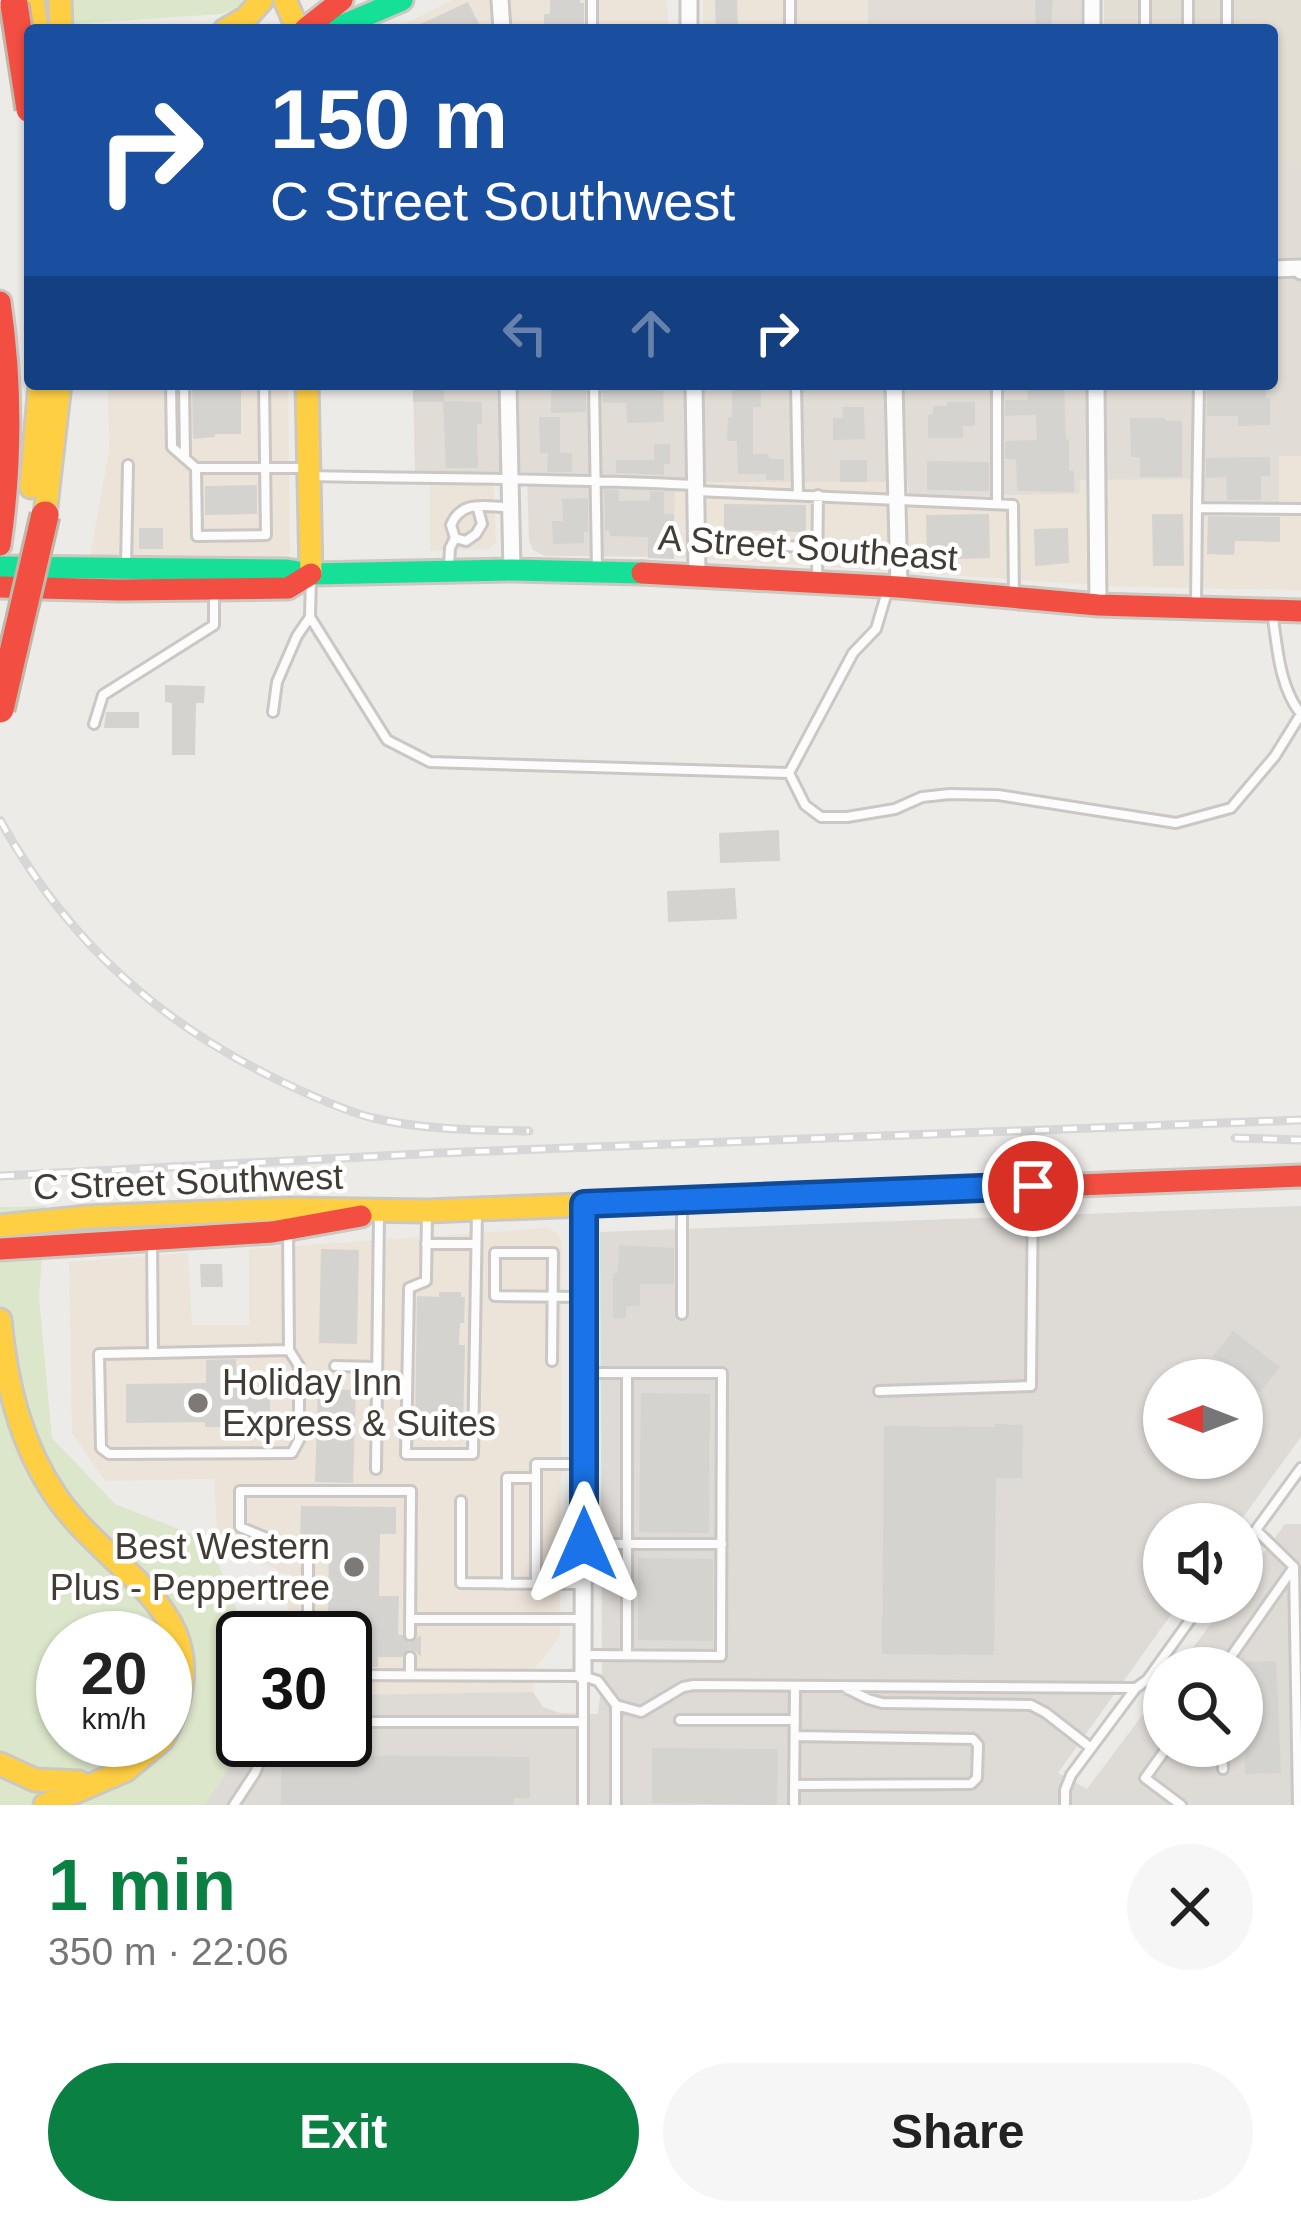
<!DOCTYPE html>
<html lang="en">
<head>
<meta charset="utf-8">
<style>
  body { margin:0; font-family:Arial,sans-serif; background:#f6f6f6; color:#222; height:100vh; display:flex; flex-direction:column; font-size:45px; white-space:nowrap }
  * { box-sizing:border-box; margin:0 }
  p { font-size:39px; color:#767676 }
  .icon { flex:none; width:66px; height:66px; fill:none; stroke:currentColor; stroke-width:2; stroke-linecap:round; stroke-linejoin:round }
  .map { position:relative; height:1805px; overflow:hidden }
  .panel { display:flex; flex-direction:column; background:#fff; flex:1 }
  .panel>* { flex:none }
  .top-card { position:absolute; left:24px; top:24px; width:1254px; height:366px; border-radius:12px; box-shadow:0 3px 9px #0004; background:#1a4fa0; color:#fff; overflow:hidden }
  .needle { width:78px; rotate:270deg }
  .controls { position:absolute; left:1143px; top:1359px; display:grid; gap:24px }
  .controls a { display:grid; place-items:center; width:120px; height:120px; border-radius:50%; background:#fff; box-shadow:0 3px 9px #0004; font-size:60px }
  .speed { position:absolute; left:36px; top:1611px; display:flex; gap:24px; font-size:60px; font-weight:700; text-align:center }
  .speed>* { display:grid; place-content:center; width:156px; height:156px; border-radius:50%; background:#fff; box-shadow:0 3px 9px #0004; line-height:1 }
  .speed small { font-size:30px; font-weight:400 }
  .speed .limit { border:6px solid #111; border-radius:18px; background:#fff; color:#111 }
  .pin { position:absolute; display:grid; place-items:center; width:102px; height:102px; color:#fff; margin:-51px; border:6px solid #fff; border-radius:50%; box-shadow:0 3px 12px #0007 }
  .me { position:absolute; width:132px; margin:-66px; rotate:0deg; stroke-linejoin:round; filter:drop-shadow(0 0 9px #0008) }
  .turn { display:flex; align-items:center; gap:42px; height:252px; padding:0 48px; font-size:54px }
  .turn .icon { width:156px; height:156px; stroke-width:2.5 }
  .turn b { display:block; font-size:84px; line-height:102px }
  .lanes { display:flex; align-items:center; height:114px; padding:0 48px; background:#0003; justify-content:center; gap:60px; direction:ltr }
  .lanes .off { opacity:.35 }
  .round { display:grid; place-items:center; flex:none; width:126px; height:126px; border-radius:63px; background:#f6f6f6 }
  .headline { display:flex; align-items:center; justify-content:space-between; height:204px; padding:0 48px }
  h1 { font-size:72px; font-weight:600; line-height:90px; color:#0b8043 }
  .button { display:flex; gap:24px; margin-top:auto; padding:24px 48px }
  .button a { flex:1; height:138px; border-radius:72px; background:#0b8043; color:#fff; font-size:48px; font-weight:600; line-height:138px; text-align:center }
  .button a+a { background:#f6f6f6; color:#222 }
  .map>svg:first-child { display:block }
</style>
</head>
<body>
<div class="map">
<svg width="1301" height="1805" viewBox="0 0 1301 1805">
  <rect width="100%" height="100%" fill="#edebe8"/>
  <path fill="#e1ddd6" d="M 868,0 L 1081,0 L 1082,30 L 868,30 Z
    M 1272,166 L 1301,166 L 1301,456 L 1279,457 L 1280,503 L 1201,504 L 1201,480 L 1080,481 L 1080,494 L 976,496 L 908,495 L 908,483 L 676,482 L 673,557 L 545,556 L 533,550 L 529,541 L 527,472 L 415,473 L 413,384 L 1272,384 Z"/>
  <path fill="#ece3d9" d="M 453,0 L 667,0 L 668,30 L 522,27 L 522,30 L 392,30 Z
    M 703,0 L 868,0 L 868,30 L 703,30 Z
    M 108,384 L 288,384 L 290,553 L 282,559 L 89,561 L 109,451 Z
    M 1279,456 L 1301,456 L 1301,590 L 1129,587 L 673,557 L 675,482 L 908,482 L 909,495 L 976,496 L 1079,494 L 1080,480 L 1201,479 L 1202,504 L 1279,503 Z
    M 493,472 L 496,542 L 489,549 L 430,551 L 430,473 Z
    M 548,1228 L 557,1233 L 562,1243 L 560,1636 L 535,1668 L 533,1692 L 345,1695 L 345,1638 L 288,1638 L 288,1575 L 218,1542 L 214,1479 L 105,1481 L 72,1433 L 69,1262 L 188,1253 L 192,1325 L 249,1325 L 249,1249 Z"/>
  <path fill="#dedad6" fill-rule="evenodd" d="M 1301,1206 L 1301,1437 L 1238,1524 L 1164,1524 L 1164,1602 L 1180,1602 L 1058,1773 L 1087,1789 L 1164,1686 L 1164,1746 L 1242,1746 L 1242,1668 L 1178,1668 L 1227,1602 L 1242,1602 L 1242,1582 L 1285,1524 L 1301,1524 L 1301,1805 L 204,1805 L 237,1756 L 244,1740 L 345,1740 L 345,1695 L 533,1692 L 543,1707 L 560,1713 L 598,1714 L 602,1679 L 600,1232 ZM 1164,1380 L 1242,1380 L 1242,1458 L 1164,1458 Z"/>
  <path fill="#e3ded4" d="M 1104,0 L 1301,0 L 1301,166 L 1272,166 L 1272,30 L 1104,30 Z"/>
  <path fill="#dce6ca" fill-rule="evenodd" d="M 73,0 L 246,0 L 235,9 L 221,14 L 73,24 Z
    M 46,1206 L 39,1297 L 52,1438 L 115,1504 L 209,1541 L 240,1618 L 237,1756 L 204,1805 L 0,1805 L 0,1207 ZM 63,1638 L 165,1638 L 165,1740 L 63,1740 Z"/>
  <path fill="#d5d3cf" d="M 550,0 L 580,0 L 580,3 L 584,3 L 584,30 L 544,27 L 544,14 L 550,14 Z
    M 715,0 L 737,0 L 738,30 L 716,30 Z
    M 1035,0 L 1053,0 L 1051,30 L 1036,30 Z
    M 468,2 L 482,30 L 408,30 Z
    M 551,384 L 586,384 L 586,412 L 551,413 Z
    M 634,384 L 663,384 L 664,422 L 627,423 L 626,403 L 603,403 L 602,387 L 634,387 Z
    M 1027,384 L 1064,384 L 1066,440 L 1069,439 L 1069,471 L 1074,471 L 1074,492 L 1017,491 L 1016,459 L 1005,459 L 1005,441 L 1037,440 L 1036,415 L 1005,416 L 1005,400 L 1028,400 Z
    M 1207,384 L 1266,384 L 1266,398 L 1270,398 L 1270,425 L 1238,426 L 1238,416 L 1207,416 Z
    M 241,385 L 241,434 L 215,434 L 215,437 L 193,439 L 192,386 Z
    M 732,386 L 761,386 L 761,407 L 753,407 L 753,454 L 768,454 L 769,459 L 784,459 L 784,480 L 766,480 L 766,474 L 738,474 L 737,441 L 727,441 L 728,417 L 732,417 Z
    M 413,387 L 444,387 L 444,401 L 482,402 L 482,424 L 477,424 L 478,468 L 446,468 L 443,402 L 413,402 Z
    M 947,402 L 975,402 L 975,426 L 963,426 L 963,438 L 928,438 L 928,415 L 933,414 L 933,406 L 947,406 Z
    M 842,407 L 864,407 L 865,439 L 833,440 L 833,418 L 843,418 Z
    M 539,417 L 560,417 L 560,453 L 572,453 L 572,472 L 547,472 L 548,453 L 540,453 Z
    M 1130,418 L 1165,418 L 1165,421 L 1182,421 L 1182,477 L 1140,477 L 1140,457 L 1131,457 Z
    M 654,444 L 670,444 L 670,464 L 664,464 L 664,475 L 616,473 L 616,460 L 654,460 Z
    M 1270,457 L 1270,476 L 1261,476 L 1261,500 L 1227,500 L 1226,477 L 1206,478 L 1206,458 Z
    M 840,460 L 867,460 L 867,482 L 840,482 Z
    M 927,461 L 989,462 L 989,491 L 927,490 Z
    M 257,485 L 257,514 L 205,515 L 205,486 Z
    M 604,489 L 619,490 L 619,501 L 650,501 L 650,491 L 664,492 L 664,514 L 674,514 L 674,559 L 648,558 L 648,537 L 610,536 L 610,531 L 605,531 Z
    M 588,498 L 588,532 L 584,532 L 584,543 L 553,544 L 552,521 L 563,521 L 562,499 Z
    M 724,504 L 806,505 L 806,532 L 724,530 Z
    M 989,514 L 990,558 L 927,560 L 926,515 Z
    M 1152,514 L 1183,514 L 1184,566 L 1153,566 Z
    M 1208,516 L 1280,517 L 1280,542 L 1235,541 L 1234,555 L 1207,554 Z
    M 139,528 L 163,528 L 163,549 L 139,549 Z
    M 1068,528 L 1069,563 L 1035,566 L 1034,529 Z
    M 165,685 L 205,686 L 204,703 L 196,703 L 195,755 L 172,755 L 172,703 L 165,702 Z
    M 106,712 L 139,712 L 139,728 L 104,728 Z
    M 779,830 L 780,861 L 720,863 L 719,833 Z
    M 735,888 L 737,919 L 668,922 L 667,891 Z
    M 619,1245 L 674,1248 L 674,1284 L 640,1284 L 640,1306 L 626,1306 L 626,1318 L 613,1318 L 613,1273 L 618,1273 Z
    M 321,1249 L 359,1250 L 357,1344 L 319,1343 Z
    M 200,1264 L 222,1264 L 223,1287 L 201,1287 Z
    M 439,1292 L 461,1292 L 461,1297 L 465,1297 L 464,1323 L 460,1323 L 459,1345 L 465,1345 L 463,1430 L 415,1429 L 417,1296 L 439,1297 Z
    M 1233,1331 L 1280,1367 L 1260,1392 L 1213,1356 Z
    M 236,1359 L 236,1381 L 270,1381 L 270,1423 L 236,1423 L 236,1427 L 205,1427 L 205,1422 L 126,1423 L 126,1384 L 206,1383 L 206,1360 Z
    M 318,1389 L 356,1390 L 353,1483 L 315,1482 Z
    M 641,1393 L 710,1394 L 709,1533 L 639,1532 Z
    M 995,1424 L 1023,1425 L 1022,1478 L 996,1478 L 994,1655 L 882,1654 L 884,1426 L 995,1427 Z
    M 301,1506 L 396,1507 L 396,1534 L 380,1534 L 379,1596 L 399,1596 L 398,1635 L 402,1635 L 409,1643 L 421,1635 L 421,1657 L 415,1651 L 409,1649 L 402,1657 L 378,1657 L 378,1667 L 345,1667 L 345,1638 L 328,1638 L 329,1539 L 300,1539 Z
    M 638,1558 L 713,1559 L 713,1641 L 638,1640 Z
    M 1276,1661 L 1281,1773 L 1245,1774 L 1242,1662 Z
    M 652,1748 L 778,1749 L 777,1805 L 652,1803 Z
    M 281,1755 L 530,1757 L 530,1798 L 514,1798 L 514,1805 L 281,1805 Z"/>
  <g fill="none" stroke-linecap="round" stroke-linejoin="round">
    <defs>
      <path id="lane" d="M 592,0 L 592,30
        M 790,0 L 790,30
        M 1145,0 L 1145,30
        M 1188,0 L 1188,30
        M 1227,0 L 1227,30
        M 171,384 L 172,447 L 196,468
        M 184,384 L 185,458
        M 264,384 L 266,535 L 197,536 L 196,468 L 305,468
        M 594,384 L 597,570
        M 796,384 L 798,495
        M 997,384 L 997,504
        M 310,476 C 439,479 567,478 695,485
        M 696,491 L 1013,505 L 1014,596
        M 1197,508 L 1199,384
        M 455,538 L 466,541 L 476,534 L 482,524 L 478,509
        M 739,543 L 817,548
        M 449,566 L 450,548 L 455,538 L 451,525 C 462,499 485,507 509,507
        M 126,567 L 128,465
        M 817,580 L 818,495
        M 1196,606 L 1197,508 L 1301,509
        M 1272,611 C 1277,645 1279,687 1301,714
        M 310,617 L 387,740 L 430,762 L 789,773 L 853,653 L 876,629 L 887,592
        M 273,712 L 277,682 L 297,636 L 310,617 L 311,576
        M 94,724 L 103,695 L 214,625 L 214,591
        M 789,773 L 805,805 L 821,817 L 847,817 L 895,809 L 922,797 L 950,794 L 998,795 L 1176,823 L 1231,808 L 1275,756 L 1301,714
        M 427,1213 L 426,1281 L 409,1288 L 406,1454 L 473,1454 L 477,1212
        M 288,1231 L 289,1350
        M 152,1240 L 153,1353 L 99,1354 L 101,1448 L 109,1454 L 292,1453 L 299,1440 L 299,1366 L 289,1350 L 153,1353
        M 426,1244 L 476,1244
        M 682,1314 L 682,1201
        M 552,1361 L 553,1253 L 495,1253 L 495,1296 L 583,1297
        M 335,1366 L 375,1367
        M 584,1373 L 722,1373 L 721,1656 L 585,1655
        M 879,1391 L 1031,1386 L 1033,1188
        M 376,1469 L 379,1213
        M 461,1501 L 461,1583 L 581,1584
        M 585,1544 L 722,1544
        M 1242,1549 L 1301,1468
        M 1294,1567 L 1298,1805
        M 507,1584 L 507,1478 L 536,1478
        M 536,1584 L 536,1464 L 582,1464
        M 411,1619 L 583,1619
        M 308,1638 L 308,1555 L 240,1527 L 240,1491 L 411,1491 L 410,1635
        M 627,1655 L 627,1373
        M 410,1657 L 410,1675
        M 1223,1668 L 1294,1567 L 1256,1530
        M 345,1675 L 583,1676 L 598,1681 L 616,1705 L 641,1712 L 683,1687 L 694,1685 L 1136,1688 L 1147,1680 L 1203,1602
        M 846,1688 L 868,1699 L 882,1703 L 1031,1705 L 1046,1713 L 1091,1748
        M 680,1720 L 795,1720
        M 345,1722 L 583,1722
        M 1168,1746 L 1145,1778 L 1181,1805
        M 1222,1746 L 1223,1769
        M 794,1785 L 971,1784 L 977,1778 L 978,1745 L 973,1739 L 795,1736
        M 234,1805 L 255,1773 L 269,1740
        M 583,1805 L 583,1677
        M 616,1805 L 616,1705
        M 794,1805 L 795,1687
        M 1065,1805 L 1065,1790 L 1071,1775 L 1135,1689"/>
      <path id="street" d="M 500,0 L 502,30
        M 689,0 L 689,30
        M 1092,0 L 1092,30
        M 1272,269 L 1301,268 L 1301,271
        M 508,384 L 512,570
        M 694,384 L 697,574
        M 894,384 L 899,587
        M 1096,384 L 1098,605
        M 583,1676 L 584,1204"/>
      <path id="fast" d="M 318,30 L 346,24 L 402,0
        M 0,567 L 287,570 L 311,574 L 512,570 L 642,573"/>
      <path id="slow" d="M 33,0 L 37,30
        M 60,0 L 61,30
        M 285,0 L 298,30
        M 225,30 L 246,18 L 262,0
        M 307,384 L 311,574
        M 31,487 L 40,384
        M 45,515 L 60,384
        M 0,1226 L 88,1217 L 289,1209 L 427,1211 L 687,1201
        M 0,1320 C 6,1383 20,1443 56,1496 C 113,1579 227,1613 165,1735
        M 0,1764 L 35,1780 L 79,1782
        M 45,1805 L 126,1770 L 162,1740"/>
      <path id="jam" d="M 305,29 L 342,0
        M 0,302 C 12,384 12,463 0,545
        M 642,573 L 899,587 L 1098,605 L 1301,611
        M 0,587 L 119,590 L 288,588 L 311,574
        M 687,1201 L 1301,1176
        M 0,1249 L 272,1232 L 361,1216"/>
    </defs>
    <use href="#lane" stroke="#cac7c4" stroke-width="14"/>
    <use href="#street" stroke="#cac7c4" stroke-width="21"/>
    <use href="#fast" stroke="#ccc7bf" stroke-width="27"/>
    <use href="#slow" stroke="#ccc7bf" stroke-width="27"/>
    <use href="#jam" stroke="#ccc7bf" stroke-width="27"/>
    <use href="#lane" stroke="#fcfcfc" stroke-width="8"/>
    <use href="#street" stroke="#fcfcfc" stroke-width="15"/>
    <use href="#fast" stroke="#16e098" stroke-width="21"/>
    <use href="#slow" stroke="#ffcf43" stroke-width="21"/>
    <use href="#jam" stroke="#f24e42" stroke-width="21"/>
    <defs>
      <path id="rail" d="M 0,820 C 70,946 166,1029 295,1088 C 321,1100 346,1111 373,1118 C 424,1130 477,1130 529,1131
        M 1235,1138 L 1301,1140
        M 0,1176 L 438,1153 L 1301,1120"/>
    </defs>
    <use href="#rail" stroke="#d8d7d7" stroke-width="9"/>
    <use href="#rail" stroke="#fff" stroke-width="4.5" stroke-dasharray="14" stroke-linecap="butt"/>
    <defs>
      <path id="jam-bridge" d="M 14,4 L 30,109
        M 0,709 L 45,515"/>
    </defs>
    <use href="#jam-bridge" stroke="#c2b6a6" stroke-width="33" stroke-linecap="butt"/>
    <use href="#jam-bridge" stroke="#f24e42" stroke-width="27"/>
  </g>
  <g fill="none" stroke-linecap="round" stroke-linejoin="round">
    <defs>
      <path id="route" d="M 584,1544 L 584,1204 L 1033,1186"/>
    </defs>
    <use href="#route" stroke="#114b97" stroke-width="30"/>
    <use href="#route" stroke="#1a73e8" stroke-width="21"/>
  </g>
  <g fill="#7e7974" stroke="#fff" stroke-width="4.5">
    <circle cx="198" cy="1403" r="12"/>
    <circle cx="354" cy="1567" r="12"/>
  </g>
  <g text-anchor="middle" stroke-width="9" stroke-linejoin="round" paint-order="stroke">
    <g font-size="36" fill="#423c35" stroke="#fff">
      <text transform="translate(808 547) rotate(4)" y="13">A Street Southeast</text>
      <text transform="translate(188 1181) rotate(-2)" y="13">C Street Southwest</text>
    </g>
    <g font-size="36" fill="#423c35" stroke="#fff" text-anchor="start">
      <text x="222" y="1395">Holiday Inn<tspan x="222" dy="41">Express &amp; Suites</tspan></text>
      <text x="330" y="1559" text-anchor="end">Best Western<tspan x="330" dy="41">Plus - Peppertree</tspan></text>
    </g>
  </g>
</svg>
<div class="controls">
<a><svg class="needle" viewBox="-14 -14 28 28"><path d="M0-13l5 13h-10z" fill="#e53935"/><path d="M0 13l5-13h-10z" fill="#767676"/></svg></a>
<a><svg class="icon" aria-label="sound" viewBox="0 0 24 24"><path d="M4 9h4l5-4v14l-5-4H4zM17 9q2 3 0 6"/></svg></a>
<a><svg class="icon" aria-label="search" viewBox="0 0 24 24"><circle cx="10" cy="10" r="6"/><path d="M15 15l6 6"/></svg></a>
</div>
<div class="speed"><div>20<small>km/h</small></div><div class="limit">30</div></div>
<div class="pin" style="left:1033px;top:1186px;background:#d93025"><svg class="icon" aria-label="arrive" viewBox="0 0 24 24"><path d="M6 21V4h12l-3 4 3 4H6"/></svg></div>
<svg class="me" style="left:584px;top:1544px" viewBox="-20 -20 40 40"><path d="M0-17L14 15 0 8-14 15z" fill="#1a73e8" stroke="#fff" stroke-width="4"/></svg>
<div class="top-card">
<div class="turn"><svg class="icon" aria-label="right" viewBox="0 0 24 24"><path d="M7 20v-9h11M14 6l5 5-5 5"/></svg><div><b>150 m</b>C Street Southwest</div></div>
<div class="lanes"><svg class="icon off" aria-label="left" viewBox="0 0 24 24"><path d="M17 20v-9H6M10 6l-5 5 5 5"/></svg><svg class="icon off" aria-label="ahead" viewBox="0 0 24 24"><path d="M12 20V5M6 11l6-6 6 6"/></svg><svg class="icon" aria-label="right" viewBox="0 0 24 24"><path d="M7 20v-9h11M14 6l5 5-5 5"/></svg></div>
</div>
</div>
<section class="panel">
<div class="headline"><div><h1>1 min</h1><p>350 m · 22:06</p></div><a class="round"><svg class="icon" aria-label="close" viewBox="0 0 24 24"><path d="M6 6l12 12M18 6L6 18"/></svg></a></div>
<div class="button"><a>Exit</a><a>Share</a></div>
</section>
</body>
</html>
